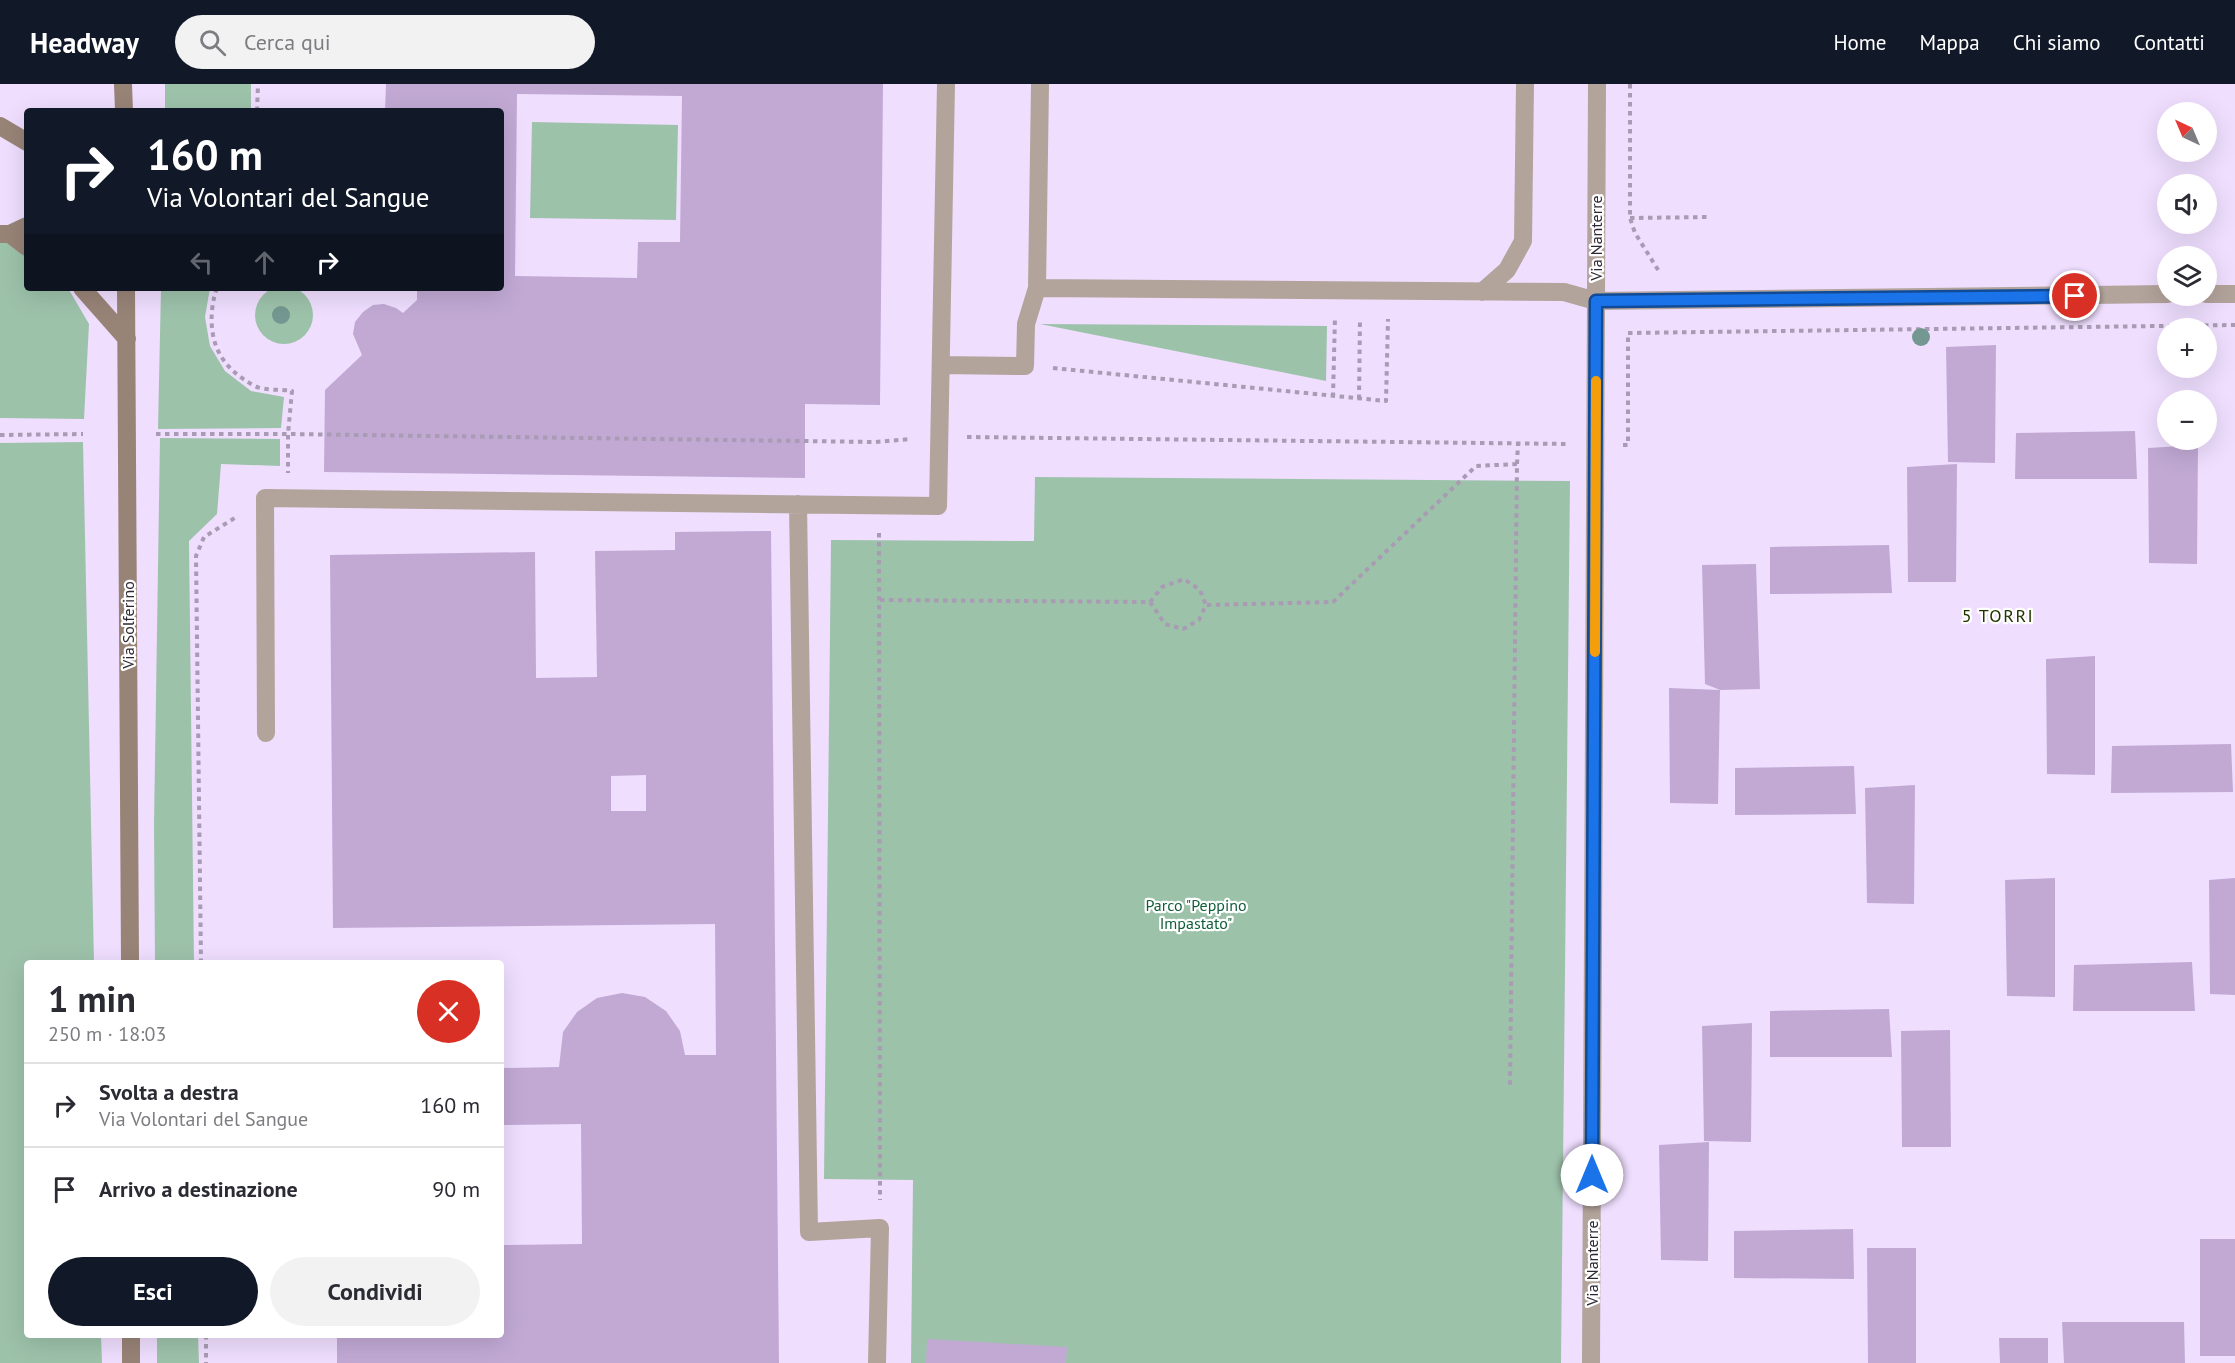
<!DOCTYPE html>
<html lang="it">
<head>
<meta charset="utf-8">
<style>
  body { margin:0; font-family:"PT Sans",sans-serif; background:#f2f2f3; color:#2b2b33; height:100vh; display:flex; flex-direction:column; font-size:22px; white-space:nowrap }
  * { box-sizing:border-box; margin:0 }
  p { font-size:20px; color:#7c7c81 }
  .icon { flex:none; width:33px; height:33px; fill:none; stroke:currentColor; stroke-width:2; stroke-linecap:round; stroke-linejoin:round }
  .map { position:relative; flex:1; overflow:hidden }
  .details { position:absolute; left:24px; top:876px; width:480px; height:378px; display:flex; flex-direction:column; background:#fff; border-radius:6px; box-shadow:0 6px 24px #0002 }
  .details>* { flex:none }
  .guide { position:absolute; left:24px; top:24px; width:480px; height:183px; border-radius:6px; box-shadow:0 6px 24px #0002; background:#111827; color:#fff; overflow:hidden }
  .needle { width:39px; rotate:316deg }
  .buttons { position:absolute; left:2157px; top:18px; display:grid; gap:12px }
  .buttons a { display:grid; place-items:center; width:60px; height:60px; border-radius:50%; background:#fff; box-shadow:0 6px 24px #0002; font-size:30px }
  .pin { position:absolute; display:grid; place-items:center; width:51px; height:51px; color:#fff; margin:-26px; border:3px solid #fff; border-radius:50%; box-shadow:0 2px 6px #0007 }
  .me { position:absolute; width:66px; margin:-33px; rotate:0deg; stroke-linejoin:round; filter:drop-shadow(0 0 4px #0008) }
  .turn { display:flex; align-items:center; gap:21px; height:126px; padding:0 24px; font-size:27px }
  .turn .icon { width:78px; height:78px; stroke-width:2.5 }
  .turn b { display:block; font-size:42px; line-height:51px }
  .lanes { display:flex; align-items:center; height:57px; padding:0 24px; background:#0003; justify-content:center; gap:30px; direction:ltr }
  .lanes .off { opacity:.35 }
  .round { display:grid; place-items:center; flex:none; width:63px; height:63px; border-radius:32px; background:#f2f2f3 }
  .head { display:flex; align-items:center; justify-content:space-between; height:102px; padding:0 24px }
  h1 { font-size:36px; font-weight:800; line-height:45px }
  .action { display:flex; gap:12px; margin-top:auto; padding:12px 24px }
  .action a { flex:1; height:69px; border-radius:36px; background:#111827; color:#fff; font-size:24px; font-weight:800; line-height:69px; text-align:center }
  .action a+a { background:#f2f2f3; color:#2b2b33 }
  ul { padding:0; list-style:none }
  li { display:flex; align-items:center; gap:18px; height:84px; padding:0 24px; border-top:2px solid #e1e1e2 }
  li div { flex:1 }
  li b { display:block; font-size:22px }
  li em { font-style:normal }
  header { display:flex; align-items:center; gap:36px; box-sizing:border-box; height:84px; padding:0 30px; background:#111827; color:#fff }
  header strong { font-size:28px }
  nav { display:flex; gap:33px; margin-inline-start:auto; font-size:21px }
  .search { width:420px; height:54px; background:#f2f2f3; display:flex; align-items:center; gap:15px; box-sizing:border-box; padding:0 21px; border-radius:33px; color:#7c7c81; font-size:22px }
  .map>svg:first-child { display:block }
</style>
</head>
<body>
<header>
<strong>Headway</strong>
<div class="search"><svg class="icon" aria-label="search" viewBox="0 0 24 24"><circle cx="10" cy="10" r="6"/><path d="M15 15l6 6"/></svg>Cerca qui</div>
<nav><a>Home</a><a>Mappa</a><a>Chi siamo</a><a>Contatti</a></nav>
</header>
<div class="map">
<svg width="2235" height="1279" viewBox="0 0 2235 1279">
  <rect width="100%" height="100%" fill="#efdefe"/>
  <path fill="#9dc2aa" d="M 165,0 L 251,0 L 251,27 L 165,27 Z
    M 532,38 L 678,41 L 676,136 L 530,134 Z
    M 8,155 L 27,169 L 27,204 L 68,204 L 89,240 L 84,335 L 0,334 L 0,156 Z
    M255 231a29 29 0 1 1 58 0a29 29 0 1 1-58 0Z
    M 161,204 L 210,204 L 205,233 L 210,262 L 225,287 L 251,307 L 284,313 L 281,344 L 158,345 Z
    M 1040,240 L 1327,242 L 1326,297 Z
    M 160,354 L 280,355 L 280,382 L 221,380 L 217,430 L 189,457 L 194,879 L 155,879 L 154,741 Z
    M 83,358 L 94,879 L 27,879 L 27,1251 L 101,1251 L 102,1279 L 0,1279 L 0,359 Z
    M 1035,393 L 1570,397 L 1561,1279 L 911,1279 L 913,1096 L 824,1095 L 831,456 L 1034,457 Z
    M 157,1251 L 198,1251 L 199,1279 L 157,1279 Z"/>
  <path fill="#c1a9d4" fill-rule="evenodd" d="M 386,0 L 883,0 L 880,321 L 805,320 L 805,394 L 324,388 L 325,306 L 362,271 L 353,250 L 355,238 L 363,228 L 373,221 L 384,220 L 396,224 L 403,229 L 417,216 L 417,204 L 501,204 L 501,27 L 385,27 ZM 517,10 L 682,12 L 680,158 L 638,158 L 637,194 L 515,192 Z
    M 1996,261 L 1995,379 L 1948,378 L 1946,263 Z
    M 2135,347 L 2137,395 L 2015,395 L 2016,349 Z
    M 2198,361 L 2197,480 L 2149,479 L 2148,364 Z
    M 1957,380 L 1956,498 L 1908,498 L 1907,383 Z
    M 771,447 L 779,1279 L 337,1279 L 337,1251 L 501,1251 L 501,1161 L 582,1160 L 581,1040 L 501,1041 L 501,984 L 559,983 L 563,948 L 577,928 L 597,914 L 622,909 L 645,913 L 666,927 L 680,947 L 685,971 L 716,971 L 715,840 L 333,844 L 330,471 L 535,468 L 536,594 L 597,593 L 595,467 L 675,466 L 675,448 ZM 646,691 L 646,727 L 611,727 L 611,692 Z
    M 1889,461 L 1892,509 L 1770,510 L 1770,463 Z
    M 1756,480 L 1760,605 L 1720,606 L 1705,600 L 1702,481 Z
    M 2095,572 L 2095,691 L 2047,690 L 2046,575 Z
    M 1669,604 L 1720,606 L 1718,720 L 1670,719 Z
    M 2231,660 L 2233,708 L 2111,709 L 2112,662 Z
    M 1854,682 L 1856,730 L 1735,731 L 1735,684 Z
    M 1915,701 L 1914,820 L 1867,819 L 1865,704 Z
    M 2055,794 L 2055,913 L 2007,912 L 2005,796 Z
    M 2235,794 L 2235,911 L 2210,910 L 2209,796 Z
    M 2192,878 L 2195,927 L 2073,927 L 2074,881 Z
    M 1889,925 L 1892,973 L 1770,973 L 1770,927 Z
    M 1752,939 L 1751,1058 L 1704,1057 L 1702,942 Z
    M 1950,946 L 1951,1063 L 1902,1063 L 1901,947 Z
    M 1709,1058 L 1708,1177 L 1661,1176 L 1659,1061 Z
    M 1853,1145 L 1854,1195 L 1734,1194 L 1734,1147 Z
    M 2200,1155 L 2235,1155 L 2235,1272 L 2200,1272 Z
    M 1867,1164 L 1916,1164 L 1916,1279 L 1868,1279 Z
    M 2062,1238 L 2184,1238 L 2185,1279 L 2064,1279 Z
    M 1999,1254 L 2048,1254 L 2048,1279 L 2000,1279 Z
    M 927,1255 L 1067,1263 L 1066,1279 L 926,1279 Z"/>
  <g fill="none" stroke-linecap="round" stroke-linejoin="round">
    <path stroke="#a89bb3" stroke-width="4" stroke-dasharray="4.5 4.5" stroke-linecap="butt" d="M 1630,0 L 1630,134 L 1635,149 L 1660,189
      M 257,27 L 258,0
      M 1630,134 L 1711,133
      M 217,204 C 214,212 213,218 212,226 C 209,262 223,285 255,302 C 264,307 281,305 292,307 L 288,350 L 288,389
      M 1053,284 L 1386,317 L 1388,235
      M 1333,313 L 1335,232
      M 1359,315 L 1360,235
      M 156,350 L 288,350 L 875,358 L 911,355
      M 0,351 L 83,350
      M 967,353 L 1568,360
      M 1623,361 L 1628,361 L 1628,249 L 2235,241
      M 1517,380 L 1518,359
      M 879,449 L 880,1116
      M 880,516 L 1150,518 L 1165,540 L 1183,545 L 1199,536 L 1206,521 L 1333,518 L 1476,382 L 1517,380 L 1510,1003
      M 1150,518 L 1162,503 L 1184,495 L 1200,506 L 1206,521
      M 201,879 L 196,472 L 204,453 L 238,432
      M 206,1251 L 206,1279"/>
    <path stroke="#b2a39b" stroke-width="18" d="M 1037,204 L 1564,208 L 1596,217
      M 1482,208 L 1507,186 L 1523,157 L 1525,0
      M 941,281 L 1025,282 L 1026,240 L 1037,204 L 1040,0
      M 798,420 L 809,1148 L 880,1144 L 877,1279
      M 266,649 L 265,414 L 938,422 L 946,0"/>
    <path stroke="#b2a39b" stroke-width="18" d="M 2206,210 L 2235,210
      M 1596,217 L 2168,210
      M 1591,1279 L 1597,0"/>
    <path stroke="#988377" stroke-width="18" d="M 123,0 L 124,27
      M 0,42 L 27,58
      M 0,150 L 10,150 L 27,142
      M 10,150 L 27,163
      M 82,204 L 127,255
      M 126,204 L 130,879
      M 131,1251 L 131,1279"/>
  </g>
  <g fill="#749891">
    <circle cx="281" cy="231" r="9"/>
    <circle cx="1921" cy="253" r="9"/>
  </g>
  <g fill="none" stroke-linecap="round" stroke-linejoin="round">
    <defs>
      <path id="route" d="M 1592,1091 L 1596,217 L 2075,212"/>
    </defs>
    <use href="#route" stroke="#114b97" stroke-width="15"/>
    <use href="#route" stroke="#1a73e8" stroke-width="10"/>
    <path stroke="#f59e0b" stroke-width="10" d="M 1595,568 L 1596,297"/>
  </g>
  <g text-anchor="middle" stroke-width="4.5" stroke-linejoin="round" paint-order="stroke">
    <g font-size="16" fill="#2d2732" stroke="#fff">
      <text transform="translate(1596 154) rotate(-90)" y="6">Via Nanterre</text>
      <text transform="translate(128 541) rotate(-90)" y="6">Via Solferino</text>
      <text transform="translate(1592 1179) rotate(-90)" y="6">Via Nanterre</text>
    </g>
    <g font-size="16" fill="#105e38" stroke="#fff">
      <text x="1196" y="827">Parco "Peppino<tspan x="1196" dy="18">Impastato"</tspan></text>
    </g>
    <g font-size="18" letter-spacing="1.5" fill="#213500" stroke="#fff">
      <text x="1998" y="538">5 TORRI</text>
    </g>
  </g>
</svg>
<div class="buttons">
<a><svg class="needle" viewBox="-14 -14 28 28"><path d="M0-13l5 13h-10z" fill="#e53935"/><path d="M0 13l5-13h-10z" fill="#7c7c81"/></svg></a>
<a><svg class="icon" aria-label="sound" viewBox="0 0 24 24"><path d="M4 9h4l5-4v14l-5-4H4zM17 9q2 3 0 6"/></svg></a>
<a><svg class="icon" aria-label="layers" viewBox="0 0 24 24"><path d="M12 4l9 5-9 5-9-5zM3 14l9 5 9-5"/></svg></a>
<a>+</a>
<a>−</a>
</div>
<div class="pin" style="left:2075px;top:212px;background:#d93025"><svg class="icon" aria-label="arrive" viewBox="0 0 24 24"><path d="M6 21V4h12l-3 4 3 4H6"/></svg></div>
<svg class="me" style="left:1592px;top:1091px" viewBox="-20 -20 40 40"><circle r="19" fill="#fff"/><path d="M0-13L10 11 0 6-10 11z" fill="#1a73e8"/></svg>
<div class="guide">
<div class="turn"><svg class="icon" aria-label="right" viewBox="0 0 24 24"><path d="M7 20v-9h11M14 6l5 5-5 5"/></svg><div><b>160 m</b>Via Volontari del Sangue</div></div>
<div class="lanes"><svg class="icon off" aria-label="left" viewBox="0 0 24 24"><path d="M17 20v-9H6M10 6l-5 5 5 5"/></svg><svg class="icon off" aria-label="ahead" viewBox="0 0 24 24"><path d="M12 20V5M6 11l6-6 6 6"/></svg><svg class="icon" aria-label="right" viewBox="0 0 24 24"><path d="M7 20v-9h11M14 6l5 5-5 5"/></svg></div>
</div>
<section class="details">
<div class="head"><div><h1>1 min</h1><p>250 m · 18:03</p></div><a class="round" style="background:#d93025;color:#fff"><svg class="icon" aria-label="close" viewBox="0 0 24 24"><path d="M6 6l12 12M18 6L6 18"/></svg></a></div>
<ul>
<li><svg class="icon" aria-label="right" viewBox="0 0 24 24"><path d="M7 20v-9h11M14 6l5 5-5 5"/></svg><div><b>Svolta a destra</b><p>Via Volontari del Sangue</p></div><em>160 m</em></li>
<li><svg class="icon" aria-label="arrive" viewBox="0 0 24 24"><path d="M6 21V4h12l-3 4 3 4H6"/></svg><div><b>Arrivo a destinazione</b></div><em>90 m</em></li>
</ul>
<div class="action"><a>Esci</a><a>Condividi</a></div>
</section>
</div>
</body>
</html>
